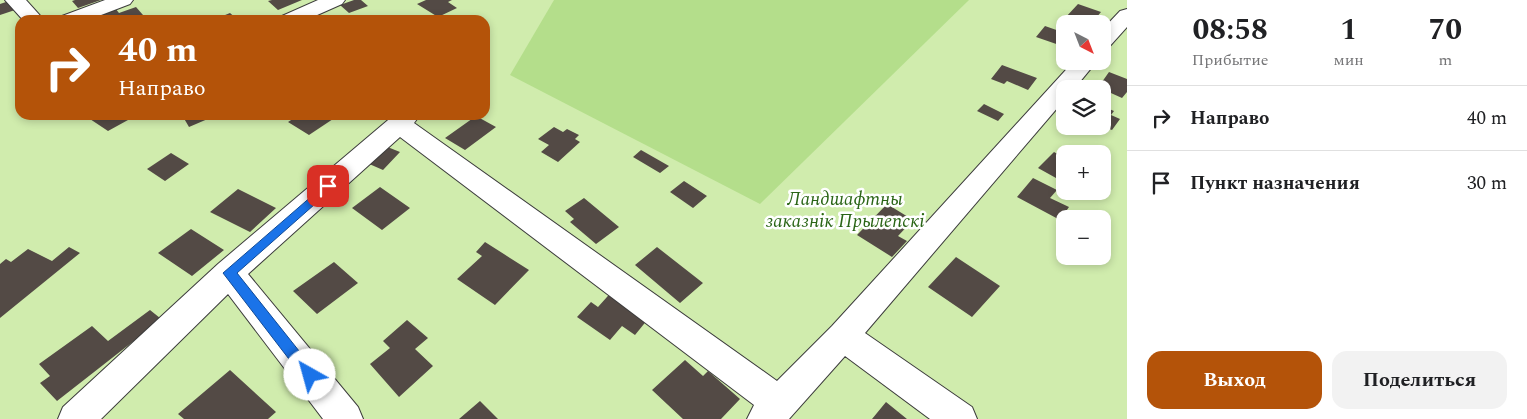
<!DOCTYPE html>
<html lang="ru">
<head>
<meta charset="utf-8">
<style>
  body { margin:0; font-family:Spectral,serif; background:#f2f2f2; color:#202124; height:100vh; display:flex; flex-direction:column; font-size:19px; white-space:nowrap }
  * { box-sizing:border-box; margin:0 }
  p { font-size:16px; color:#757577 }
  .icon { flex:none; width:28px; height:28px; fill:none; stroke:currentColor; stroke-width:2; stroke-linecap:round; stroke-linejoin:round }
  .map { position:relative; flex:1; overflow:hidden }
  .panel { display:flex; flex-direction:column; background:#fff; width:400px }
  .panel>* { flex:none }
  .guide { position:absolute; left:15px; top:15px; width:475px; height:105px; border-radius:15px; box-shadow:0 2px 8px #0003; background:#b45309; color:#fff; overflow:hidden }
  .needle { width:32px; rotate:138deg }
  .fabs { position:absolute; left:1056px; top:15px; display:grid; gap:10px }
  .fabs a { display:grid; place-items:center; width:55px; height:55px; border-radius:10px; background:#fff; box-shadow:0 2px 8px #0003; font-size:25px }
  .pin { position:absolute; display:grid; place-items:center; width:42px; height:42px; color:#fff; margin:-21px; border-radius:10px; box-shadow:0 2px 8px #0006 }
  .me { position:absolute; width:55px; margin:-28px; rotate:322deg; stroke-linejoin:round; filter:drop-shadow(0 0 4px #0008) }
  .turn { display:flex; align-items:center; gap:18px; height:105px; padding:0 20px; font-size:22px }
  .turn .icon { width:65px; height:65px; stroke-width:2.5 }
  .turn b { display:block; font-size:35px; line-height:42px }
  .eta { display:flex; justify-content:space-evenly; align-items:center; height:85px; text-align:center }
  .eta b { font-size:30px; font-weight:700; line-height:35px }
  .action { display:flex; gap:10px; margin-top:auto; padding:10px 20px }
  .action a { flex:1; height:58px; border-radius:15px; background:#b45309; color:#fff; font-size:20px; font-weight:700; line-height:58px; text-align:center }
  .action a+a { background:#f2f2f2; color:#202124 }
  ul { padding:0; list-style:none }
  li { display:flex; align-items:center; gap:15px; height:65px; padding:0 20px; border-top:1px solid #e0e0e0 }
  li div { flex:1 }
  li b { display:block; font-size:19px }
  li em { font-style:normal }
  main { display:flex; flex:1; min-height:0 }
  .map>svg:first-child { display:block }
</style>
</head>
<body>
<main>
<div class="map">
<svg width="1127" height="419" viewBox="0 0 1127 419">
  <rect width="100%" height="100%" fill="#fff9e6"/>
  <path fill="#d0ecad" fill-rule="evenodd" d="M 0,0 L 1127,0 L 1127,419 L 0,419 ZM 20,20 L 485,20 L 485,115 L 20,115 ZM 1065,24 L 1102,24 L 1102,61 L 1065,61 ZM 1065,89 L 1102,89 L 1102,126 L 1065,126 ZM 1065,154 L 1102,154 L 1102,191 L 1065,191 ZM 1065,219 L 1102,219 L 1102,256 L 1065,256 Z"/>
  <path fill="#b4de8b" d="M 554,0 L 969,0 L 760,204 L 510,75 Z"/>
  <path fill="#534a45" d="M 12,0 L 18,9 L 0,15 L 0,4 Z
    M 101,0 L 78,8 L 72,1 L 75,0 Z
    M 272,0 L 302,0 L 278,10 L 268,1 Z
    M 354,0 L 361,0 L 368,6 L 349,13 L 340,5 Z
    M 426,0 L 452,0 L 448,2 L 457,8 L 438,17 L 417,4 Z
    M 1078,4 L 1101,12 L 1091,24 L 1080,24 L 1065,18 Z
    M 136,7 L 143,15 L 130,20 L 107,20 L 101,13 L 115,8 L 119,13 Z
    M 230,13 L 238,20 L 213,20 Z
    M 1045,26 L 1065,33 L 1065,47 L 1036,37 Z
    M 1002,65 L 1037,78 L 1028,90 L 1007,81 L 1004,84 L 991,79 Z
    M 1109,72 L 1127,79 L 1127,92 L 1122,98 L 1102,89 L 1097,89 Z
    M 984,104 L 1004,114 L 998,121 L 977,111 Z
    M 1102,106 L 1114,111 L 1111,115 L 1120,119 L 1112,130 L 1102,126 Z
    M 97,115 L 120,115 L 128,120 L 108,131 L 90,119 Z
    M 182,115 L 217,115 L 189,127 Z
    M 299,115 L 339,115 L 309,135 L 288,122 Z
    M 476,116 L 496,127 L 465,150 L 445,138 Z
    M 554,127 L 563,132 L 567,129 L 579,135 L 575,139 L 580,142 L 558,162 L 541,152 L 549,145 L 538,139 Z
    M 385,146 L 400,152 L 383,170 L 367,163 Z
    M 641,150 L 669,166 L 660,173 L 633,157 Z
    M 1054,152 L 1065,158 L 1065,183 L 1038,168 Z
    M 171,153 L 189,164 L 165,181 L 147,169 Z
    M 1033,178 L 1057,190 L 1050,198 L 1069,207 L 1060,220 L 1017,197 Z
    M 684,181 L 707,196 L 693,208 L 670,192 Z
    M 380,187 L 410,208 L 382,230 L 352,208 Z
    M 238,189 L 276,208 L 250,232 L 210,212 Z
    M 584,198 L 619,227 L 596,244 L 570,222 L 574,219 L 565,211 Z
    M 887,204 L 913,220 L 898,236 L 907,241 L 892,257 L 857,235 Z
    M 191,229 L 224,250 L 192,276 L 158,253 Z
    M 485,242 L 529,270 L 495,305 L 457,279 L 482,256 L 476,252 Z
    M 69,247 L 80,253 L 0,318 L 0,264 L 6,259 L 11,262 L 28,249 L 52,261 Z
    M 657,247 L 703,283 L 680,303 L 635,265 Z
    M 956,257 L 1000,286 L 972,317 L 928,287 Z
    M 334,262 L 358,283 L 317,314 L 293,291 Z
    M 615,288 L 648,319 L 635,335 L 622,326 L 610,340 L 577,317 L 591,302 L 598,307 Z
    M 150,310 L 165,322 L 139,343 L 135,340 L 57,401 L 40,383 L 50,376 L 39,364 L 92,326 L 108,341 Z
    M 407,320 L 428,338 L 415,349 L 433,366 L 399,397 L 370,364 L 390,348 L 383,341 Z
    M 685,360 L 703,376 L 708,371 L 740,399 L 721,419 L 683,419 L 652,390 Z
    M 230,370 L 276,412 L 268,419 L 184,419 L 178,414 Z
    M 480,401 L 498,419 L 459,419 Z
    M 886,402 L 907,419 L 872,419 Z"/>
  <g fill="none" stroke-linecap="round" stroke-linejoin="round">
    <defs>
      <path id="minor" d="M 5,0 L 26,0 L 44,20 L 23,20 Z
        M 105,0 L 133,0 L 130,4 L 88,20 L 59,20 L 62,16 Z
        M 318,0 L 345,0 L 342,4 L 306,20 L 279,20 L 282,16 Z
        M 1127,9 L 1127,27 L 1109,47 L 1102,49 L 1102,30 L 1120,11 Z
        M 1074,61 L 1097,61 L 1074,89 L 1065,89 L 1065,99 L 865,333 L 972,407 L 977,419 L 930,419 L 845,356 L 789,419 L 747,419 L 754,405 L 400,137 L 248,274 L 358,407 L 363,419 L 323,419 L 228,294 L 101,419 L 58,419 L 63,407 L 218,264 L 394,115 L 420,115 L 414,123 L 777,381 L 832,326 Z"/>
    </defs>
    <use href="#minor" stroke="#3c3c3c" stroke-width="2"/>
    <use href="#minor" fill="#fff" fill-rule="evenodd"/>
  </g>
  <path fill="#1a73e8" stroke="#114b97" d="M 328,182 L 332,183 L 332,189 L 237,273 L 315,371 L 317,375 L 315,380 L 310,382 L 305,380 L 223,273 Z"/>
  <g text-anchor="middle" stroke-width="5" stroke-linejoin="round" paint-order="stroke">
    <g font-size="19" font-style="italic" fill="#2a6516" stroke="#fff">
      <text x="845" y="205">Ландшафтны<tspan x="845" dy="22">заказнік Прылепскі</tspan></text>
    </g>
  </g>
</svg>
<div class="fabs">
<a><svg class="needle" viewBox="-14 -14 28 28"><path d="M0-13l5 13h-10z" fill="#e53935"/><path d="M0 13l5-13h-10z" fill="#757577"/></svg></a>
<a><svg class="icon" aria-label="layers" viewBox="0 0 24 24"><path d="M12 4l9 5-9 5-9-5zM3 14l9 5 9-5"/></svg></a>
<a>+</a>
<a>−</a>
</div>
<div class="pin" style="left:328px;top:186px;background:#d93025"><svg class="icon" aria-label="arrive" viewBox="0 0 24 24"><path d="M6 21V4h12l-3 4 3 4H6"/></svg></div>
<svg class="me" style="left:310px;top:375px" viewBox="-20 -20 40 40"><circle r="19" fill="#fff"/><path d="M0-13L10 11 0 6-10 11z" fill="#1a73e8"/></svg>
<div class="guide">
<div class="turn"><svg class="icon" aria-label="right" viewBox="0 0 24 24"><path d="M7 20v-9h11M14 6l5 5-5 5"/></svg><div><b>40 m</b>Направо</div></div>
</div>
</div>
<section class="panel">
<div class="eta">
<div><b>08:58</b><p>Прибытие</p></div>
<div><b>1</b><p>мин</p></div>
<div><b>70</b><p>m</p></div>
</div>
<ul>
<li><svg class="icon" aria-label="right" viewBox="0 0 24 24"><path d="M7 20v-9h11M14 6l5 5-5 5"/></svg><div><b>Направо</b></div><em>40 m</em></li>
<li><svg class="icon" aria-label="arrive" viewBox="0 0 24 24"><path d="M6 21V4h12l-3 4 3 4H6"/></svg><div><b>Пункт назначения</b></div><em>30 m</em></li>
</ul>
<div class="action"><a>Выход</a><a>Поделиться</a></div>
</section>
</main>
</body>
</html>
